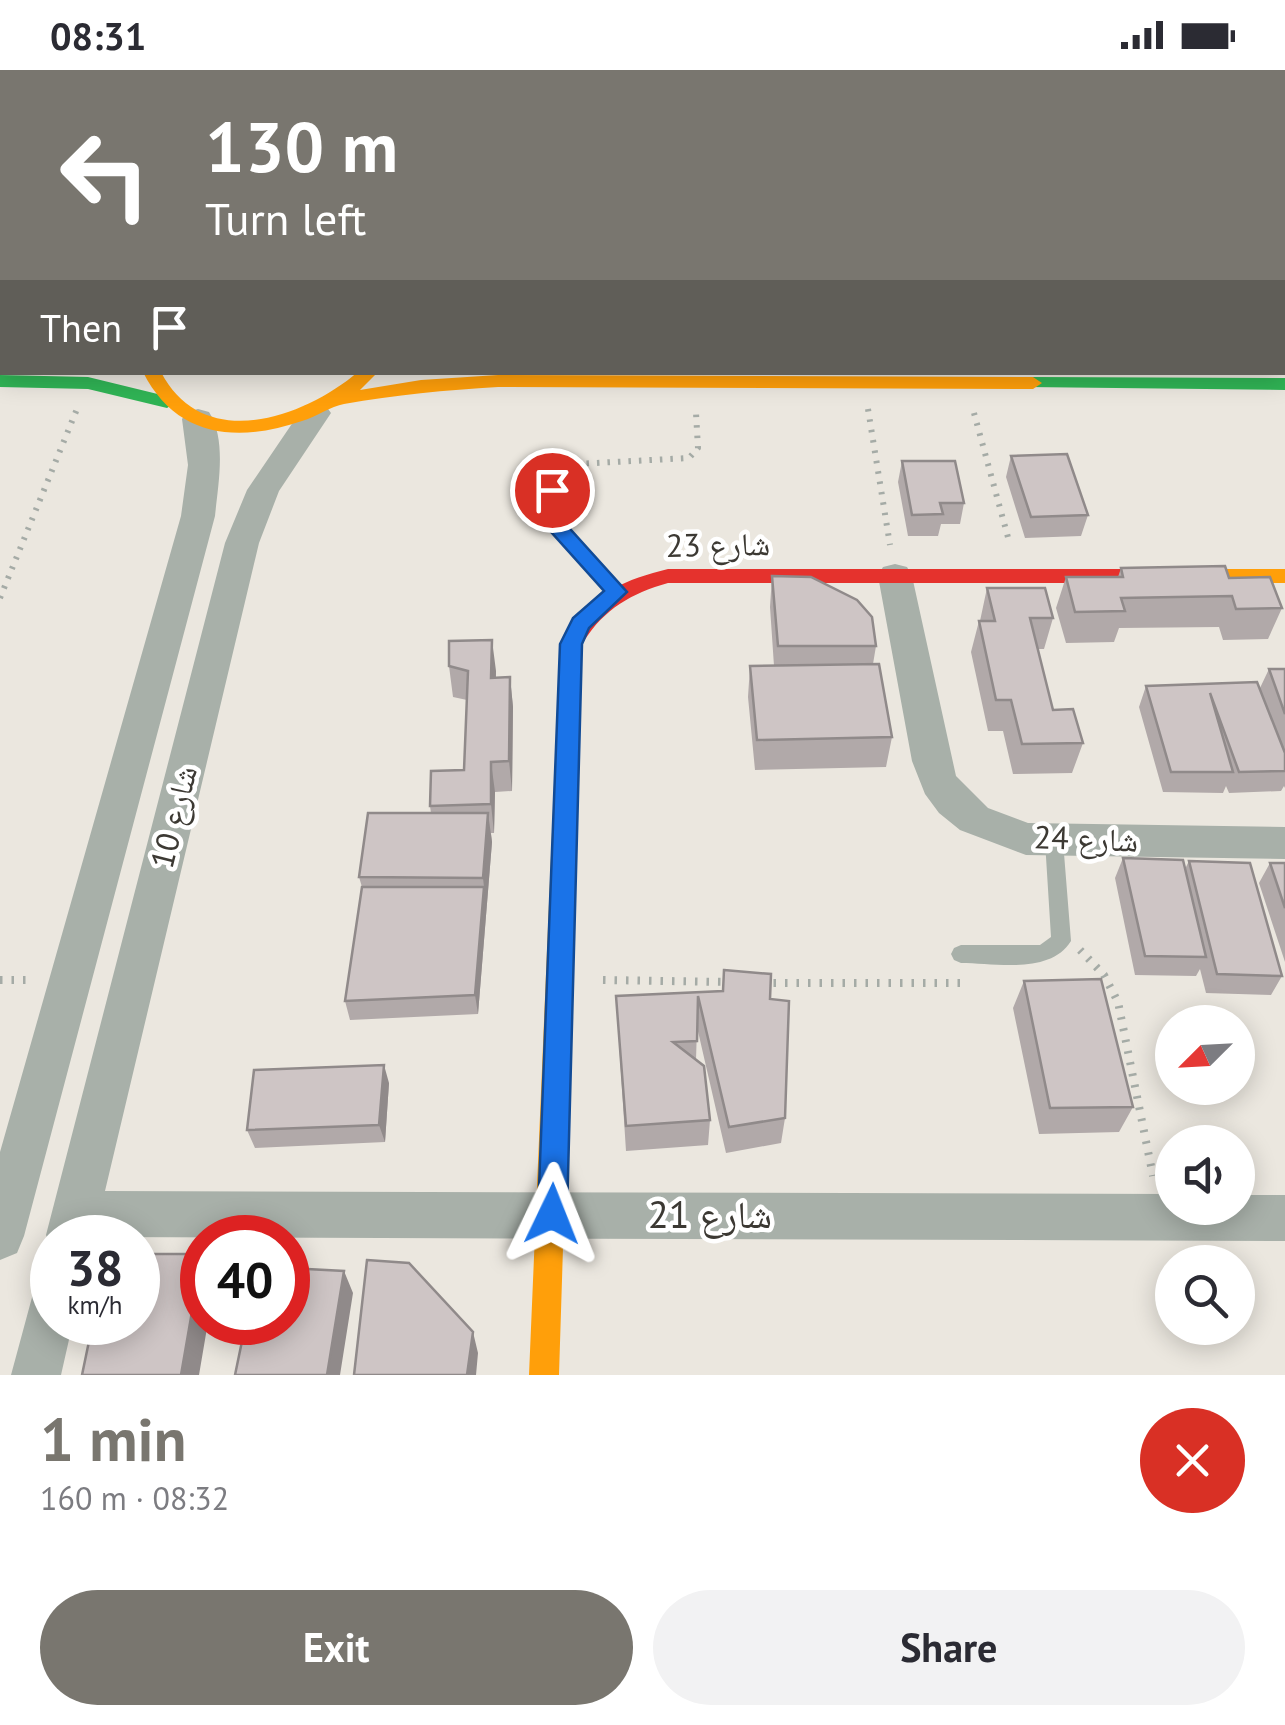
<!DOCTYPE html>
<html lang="en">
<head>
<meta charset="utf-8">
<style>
  body { margin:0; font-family:"PT Sans","Noto Naskh Arabic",sans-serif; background:#f2f2f3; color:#2b2b33; height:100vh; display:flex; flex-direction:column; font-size:38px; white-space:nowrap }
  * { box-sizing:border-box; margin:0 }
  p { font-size:32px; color:#7c7c81 }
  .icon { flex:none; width:55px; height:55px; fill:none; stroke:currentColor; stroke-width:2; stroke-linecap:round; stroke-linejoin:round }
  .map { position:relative; height:1305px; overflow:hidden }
  .drawer { display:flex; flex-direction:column; background:#fff; flex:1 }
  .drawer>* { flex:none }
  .top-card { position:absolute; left:0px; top:0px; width:1285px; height:305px; box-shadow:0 5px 25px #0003; background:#79766f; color:#fff; overflow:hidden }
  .needle { width:65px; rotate:246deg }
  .tools { position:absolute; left:1155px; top:935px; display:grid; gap:20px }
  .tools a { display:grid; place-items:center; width:100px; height:100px; border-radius:50%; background:#fff; box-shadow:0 5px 25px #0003; font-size:50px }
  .speed { position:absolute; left:30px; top:1145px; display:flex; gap:20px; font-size:50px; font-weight:700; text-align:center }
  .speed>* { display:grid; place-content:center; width:130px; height:130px; border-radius:50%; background:#fff; box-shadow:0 5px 25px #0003; line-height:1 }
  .speed small { font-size:25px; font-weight:400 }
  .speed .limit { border:15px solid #d22; background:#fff; color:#111 }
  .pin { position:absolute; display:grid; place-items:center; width:85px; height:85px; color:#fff; margin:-42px; border:5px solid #fff; border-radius:50%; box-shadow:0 2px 10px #0007 }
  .me { position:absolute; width:110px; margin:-55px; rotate:2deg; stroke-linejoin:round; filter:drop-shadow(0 0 8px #0008) }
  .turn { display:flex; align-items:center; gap:35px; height:210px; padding:0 40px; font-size:45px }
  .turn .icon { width:130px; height:130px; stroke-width:2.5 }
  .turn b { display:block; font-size:70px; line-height:85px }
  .then { display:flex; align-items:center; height:95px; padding:0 40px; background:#0003; gap:20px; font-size:38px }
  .round { display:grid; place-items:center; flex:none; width:105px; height:105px; border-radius:52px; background:#f2f2f3 }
  .headline { display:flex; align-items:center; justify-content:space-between; height:170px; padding:0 40px }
  h1 { font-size:60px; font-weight:700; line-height:75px; color:#79766f }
  .button { display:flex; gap:20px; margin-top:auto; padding:20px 40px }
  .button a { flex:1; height:115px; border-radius:60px; background:#79766f; color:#fff; font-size:40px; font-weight:700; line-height:115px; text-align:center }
  .button a+a { background:#f2f2f3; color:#2b2b33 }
  .status { display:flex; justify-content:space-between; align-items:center; height:70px; padding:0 50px; background:#fff; direction:ltr }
  .status svg { height:28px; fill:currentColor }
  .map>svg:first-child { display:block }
</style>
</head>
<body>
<div class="status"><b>08:31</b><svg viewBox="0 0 49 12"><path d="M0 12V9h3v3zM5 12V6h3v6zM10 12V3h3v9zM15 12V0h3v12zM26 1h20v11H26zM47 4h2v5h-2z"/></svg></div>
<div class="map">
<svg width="1285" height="1305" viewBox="0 0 1285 1305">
  <rect width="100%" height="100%" fill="#ebe7df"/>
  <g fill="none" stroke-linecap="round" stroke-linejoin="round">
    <path stroke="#a5aba6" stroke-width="6" stroke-dasharray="2.5 8" stroke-linecap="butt" d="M 868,339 L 890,475
      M 974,343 L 1009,471
      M 576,394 L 689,388 L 698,378 L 696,343
      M 0,528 L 77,339"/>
    <path stroke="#a5aba6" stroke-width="8" stroke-dasharray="2.5 9" stroke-linecap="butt" d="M 1080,880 L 1104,905 L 1118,932 L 1153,1106
      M 0,910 L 33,910
      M 603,910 L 730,912
      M 762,913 L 965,913"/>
    <path fill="#a8b0a9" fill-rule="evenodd" d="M 1282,221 L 1285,221 L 1285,229 L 1282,229 Z
      M 554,390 L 562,395 L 561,452 L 623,517 L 625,521 L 623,525 L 611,525 L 545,453 L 546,395 Z
      M 1054,763 L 1061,766 L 1063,771 L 1071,871 C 1050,905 995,893 961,893 L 954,890 L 951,884 L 954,878 L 961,875 L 1040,875 L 1051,867 L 1045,771 L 1047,766 Z"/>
    <path fill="#a8b0a9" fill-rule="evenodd" d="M 308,0 L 332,0 L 332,2 L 308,2 Z
      M 315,333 L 326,336 L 331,343 L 279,421 L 259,473 L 105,1121 L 1172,1124 L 1172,1138 L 1238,1138 L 1238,1125 L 1285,1125 L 1285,1171 L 93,1167 L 52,1168 L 52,1180 L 46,1165 L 225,473 L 247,420 L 304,336 Z
      M 198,339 L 209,342 C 227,370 218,415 215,446 L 24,1166 L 17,1183 L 0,1190 L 0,1082 L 181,446 L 188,395 L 182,349 L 187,342 Z
      M 895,494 L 907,497 L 912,506 L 956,706 L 988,738 L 1028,753 L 1285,757 L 1285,789 L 1026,785 L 960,760 L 939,743 L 925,724 L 912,691 L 878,506 L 883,497 Z
      M 52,1213 L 52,1252 L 73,1252 L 61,1305 L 11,1305 L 34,1220 Z"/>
    <path fill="#30b455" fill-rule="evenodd" d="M 0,305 L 88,307 L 174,328 L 176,332 L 167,338 L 88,319 L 0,317 Z
      M 1033,307 L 1285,308 L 1285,320 L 1027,317 L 1024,313 Z"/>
    <path fill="#ff9f0a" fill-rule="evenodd" d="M 0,264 L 2,264 L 2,275 L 0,275 Z
      M 143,302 L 161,302 C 203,383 302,349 358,302 L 376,304 L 360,320 L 421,310 L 498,305 L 1033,307 L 1042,313 L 1033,319 L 498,317 C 446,320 395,325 344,334 C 331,336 316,347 302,351 C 238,373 176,368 143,302 Z
      M 1154,499 L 1285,499 L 1285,513 L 1154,513 L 1144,506 Z
      M 576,557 L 587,565 L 582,574 L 559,1305 L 529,1305 L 560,574 L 568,559 Z"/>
    <path fill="#e5322d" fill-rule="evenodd" d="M 1282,253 L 1285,253 L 1285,263 L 1282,263 Z
      M 668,499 L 1154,499 L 1164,506 L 1154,513 L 668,513 C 632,523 604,539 584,571 L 568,571 L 565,565 L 568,559 C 593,523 627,509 668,499 Z"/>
  </g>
  <path fill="#b1a9a9" d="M 1011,386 L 1088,445 L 1081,466 L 1025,468 L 1006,407 Z
    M 902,391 L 964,433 L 960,454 L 941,454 L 938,466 L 908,466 L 898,412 Z
    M 1121,498 L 1229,508 L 1282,538 L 1268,569 L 1223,570 L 1219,557 L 1119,558 L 1114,572 L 1066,573 L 1056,538 L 1066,507 L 1118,507 Z
    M 772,506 L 876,576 L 873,594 L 892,667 L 886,697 L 755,700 L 748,627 L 750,596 L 774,596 L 770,537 Z
    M 987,518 L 1053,548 L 1044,579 L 1038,579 L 1053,640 L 1083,673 L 1072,703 L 1013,704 L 1003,661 L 988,661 L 971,582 L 979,551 L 980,551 Z
    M 449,596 L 496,601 L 496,607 L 510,607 L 513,637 L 512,721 L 495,722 L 494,763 L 491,763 L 492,772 L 478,944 L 350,950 L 345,931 L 362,817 L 359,807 L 431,743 L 430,736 L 464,700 L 467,630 L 453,627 Z
    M 1269,599 L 1285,599 L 1285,718 L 1284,716 L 1281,721 L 1229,723 L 1226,716 L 1223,723 L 1163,722 L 1139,637 L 1146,616 L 1260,618 Z
    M 1123,788 L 1185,799 L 1189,791 L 1282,906 L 1271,925 L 1206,923 L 1200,899 L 1196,906 L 1135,905 L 1115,808 Z
    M 1270,793 L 1285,793 L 1285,892 L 1259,813 Z
    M 1024,911 L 1133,1037 L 1119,1062 L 1039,1064 L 1013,938 Z
    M 616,926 L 770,929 L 785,1048 L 781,1073 L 726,1083 L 697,957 L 696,990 L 710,1050 L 708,1075 L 626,1081 Z
    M 389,1013 L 385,1072 L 255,1078 L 247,1060 Z"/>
  <path fill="#908a8a" d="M 492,570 L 496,601 L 495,638 L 491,608 Z
    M 510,607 L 513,637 L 512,721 L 509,691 Z
    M 491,692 L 495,722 L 494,763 L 491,734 Z
    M 488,743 L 492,772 L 478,944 L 475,925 L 484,817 L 483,808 Z
    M 384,995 L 389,1013 L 385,1072 L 379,1055 Z
    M 202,1185 L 202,1252 L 208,1252 L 199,1305 L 181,1305 Z
    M 344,1201 L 353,1223 L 340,1305 L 327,1305 Z
    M 473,1262 L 478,1283 L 476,1305 L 467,1305 Z"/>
  <path fill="#cec5c5" stroke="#908a8a" stroke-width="2.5" d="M 1067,384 L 1088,445 L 1031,447 L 1011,386 Z
    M 902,391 L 955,391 L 964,433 L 940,433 L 943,444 L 912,445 Z
    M 1225,496 L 1229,508 L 1270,507 L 1282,538 L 1236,539 L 1232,526 L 1121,528 L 1125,541 L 1075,542 L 1066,507 L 1123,507 L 1121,498 Z
    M 772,506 L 811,507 L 857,530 L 872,547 L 876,576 L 778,576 Z
    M 987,518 L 1045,518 L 1053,548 L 1030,548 L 1053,640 L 1073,639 L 1083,673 L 1022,674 L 1011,630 L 996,630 L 979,551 L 995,551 Z
    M 492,570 L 491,608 L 510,607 L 509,691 L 491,692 L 491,734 L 430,736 L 431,701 L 464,700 L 468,601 L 449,596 L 449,571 Z
    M 879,594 L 892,667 L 757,670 L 750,596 Z
    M 1269,599 L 1285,599 L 1285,644 Z
    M 1257,612 L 1285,683 L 1285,701 L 1239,702 L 1210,623 L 1233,702 L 1171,702 L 1146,616 Z
    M 368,743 L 488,743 L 483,808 L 359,807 Z
    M 1123,788 L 1183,790 L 1206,887 L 1145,886 Z
    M 1189,791 L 1250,793 L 1282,906 L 1217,904 Z
    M 1270,793 L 1285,793 L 1285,838 Z
    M 362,817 L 484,817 L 475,925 L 345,931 Z
    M 724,900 L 771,904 L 770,929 L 789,931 L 785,1048 L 729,1057 L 698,926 L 697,971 L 673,972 L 704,996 L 710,1050 L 626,1056 L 616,926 L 723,921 Z
    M 1101,909 L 1133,1037 L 1050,1038 L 1024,911 Z
    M 384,995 L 379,1055 L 247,1060 L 254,1000 Z
    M 138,1184 L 202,1184 L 181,1305 L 82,1305 L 93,1252 L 138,1252 Z
    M 367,1190 L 409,1193 L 473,1262 L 467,1305 L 354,1305 Z
    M 288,1198 L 344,1201 L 327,1305 L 235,1305 L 246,1252 L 288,1252 Z"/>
  <path fill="#1a73e8" stroke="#114b97" stroke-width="2.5" d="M 552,414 L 562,420 L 563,451 L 627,522 L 589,558 L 582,574 L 567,1144 L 562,1154 L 552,1158 L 542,1154 L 538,1144 L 560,574 L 573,548 L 604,521 L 543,453 L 542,420 Z"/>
  <g text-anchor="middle" stroke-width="9" stroke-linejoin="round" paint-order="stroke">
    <g font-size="32" fill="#3c3933" stroke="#fff">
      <text transform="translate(718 475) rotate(-1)" y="11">شارع 23</text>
      <text transform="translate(174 747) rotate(-76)" y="11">شارع 10</text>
      <text transform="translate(1086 769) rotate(2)" y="11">شارع 24</text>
    </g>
    <g font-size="38" fill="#3c3933" stroke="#fff">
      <text x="710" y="1158">شارع 21</text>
    </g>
  </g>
</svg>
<div class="tools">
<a><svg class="needle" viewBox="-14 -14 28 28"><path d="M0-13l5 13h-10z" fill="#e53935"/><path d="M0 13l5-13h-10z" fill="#7c7c81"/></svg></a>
<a><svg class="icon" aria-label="sound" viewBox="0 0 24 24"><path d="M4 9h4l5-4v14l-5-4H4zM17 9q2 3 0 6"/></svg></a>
<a><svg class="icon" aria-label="search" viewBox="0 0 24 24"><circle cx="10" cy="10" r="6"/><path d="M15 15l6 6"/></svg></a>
</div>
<div class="speed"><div>38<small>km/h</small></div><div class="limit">40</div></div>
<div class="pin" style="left:552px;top:420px;background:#d93025"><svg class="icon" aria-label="arrive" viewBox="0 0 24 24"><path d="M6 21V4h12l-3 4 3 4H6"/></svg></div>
<svg class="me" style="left:552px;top:1144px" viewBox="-20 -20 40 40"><path d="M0-17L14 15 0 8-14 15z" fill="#1a73e8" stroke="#fff" stroke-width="4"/></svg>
<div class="top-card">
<div class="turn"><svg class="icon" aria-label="left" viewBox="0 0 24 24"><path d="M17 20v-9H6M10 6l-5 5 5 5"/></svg><div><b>130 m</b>Turn left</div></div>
<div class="then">Then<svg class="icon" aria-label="arrive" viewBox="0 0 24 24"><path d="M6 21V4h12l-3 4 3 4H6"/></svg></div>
</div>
</div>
<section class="drawer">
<div class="headline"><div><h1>1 min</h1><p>160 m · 08:32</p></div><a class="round" style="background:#d93025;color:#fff"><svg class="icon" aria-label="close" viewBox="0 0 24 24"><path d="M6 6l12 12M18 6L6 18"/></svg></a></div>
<div class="button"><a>Exit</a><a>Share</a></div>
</section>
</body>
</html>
